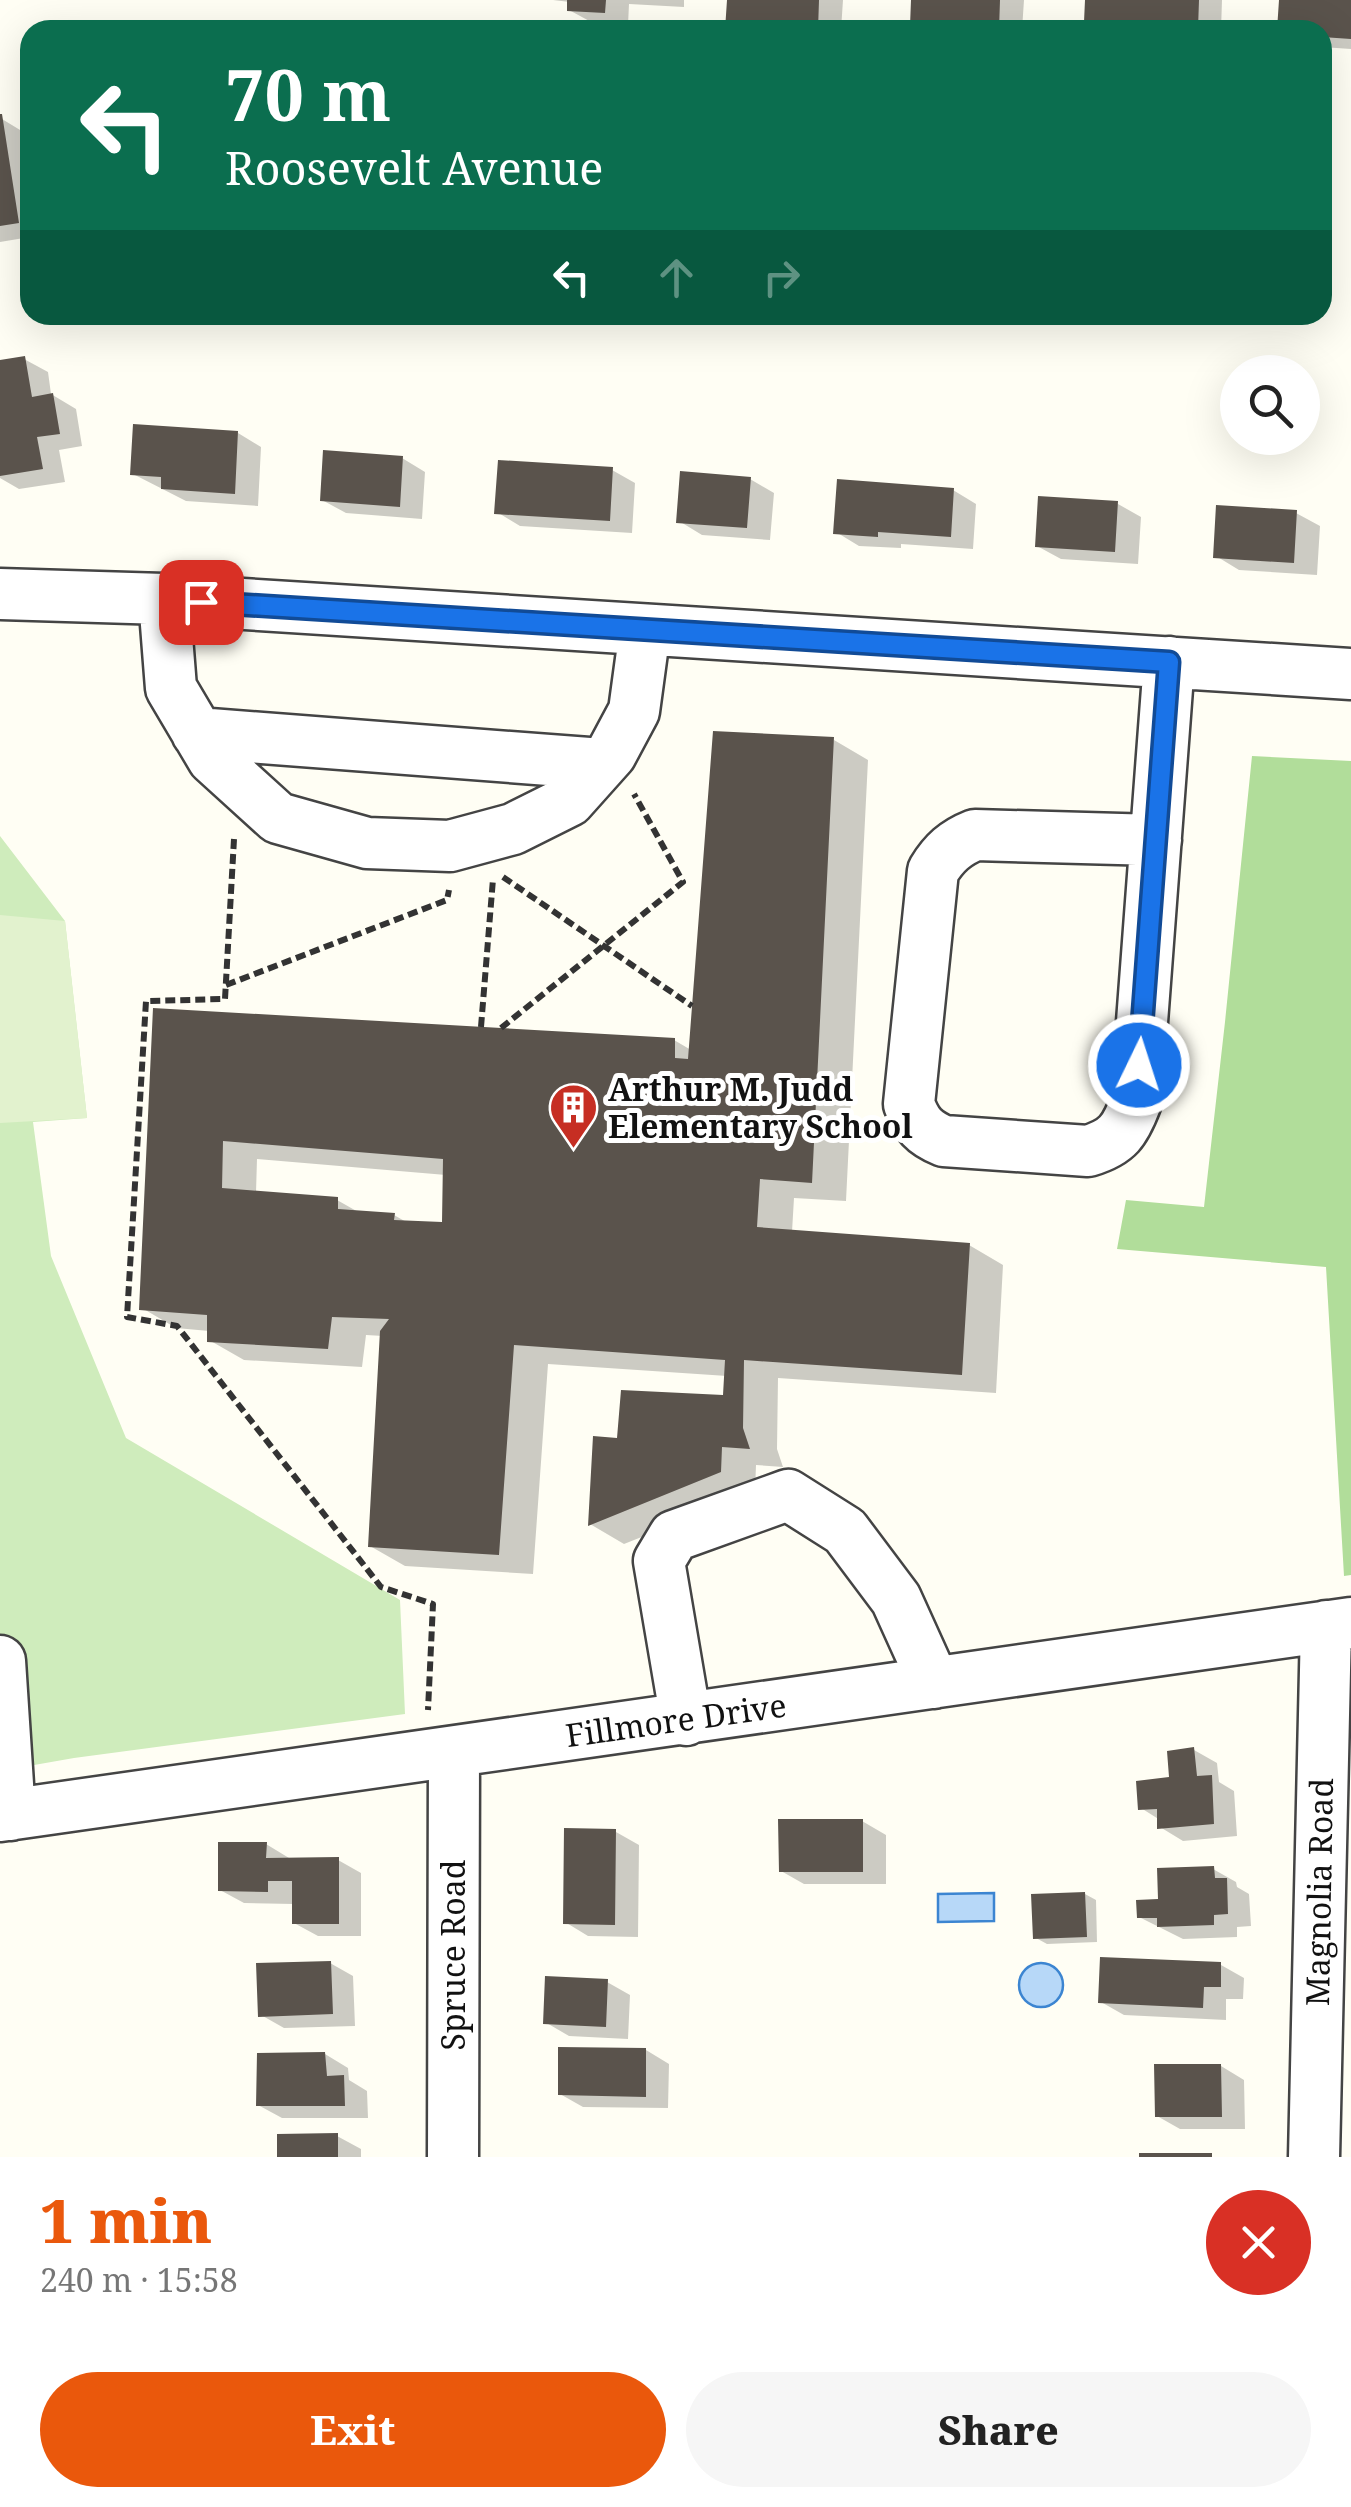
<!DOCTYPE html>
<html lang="en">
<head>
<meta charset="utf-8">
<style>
  body { margin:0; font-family:"Noto Serif",serif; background:#f6f6f6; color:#222; height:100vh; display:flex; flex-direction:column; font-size:38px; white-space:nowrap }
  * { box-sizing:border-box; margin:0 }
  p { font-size:32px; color:#767676 }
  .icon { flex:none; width:55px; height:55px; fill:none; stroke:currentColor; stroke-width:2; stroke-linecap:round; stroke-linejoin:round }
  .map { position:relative; height:2157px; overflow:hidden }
  .sheet { display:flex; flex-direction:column; background:#fff; flex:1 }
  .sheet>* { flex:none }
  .banner { position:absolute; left:20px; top:20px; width:1312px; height:305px; border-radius:30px; box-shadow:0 10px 40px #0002; background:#0b6e4f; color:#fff; overflow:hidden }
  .controls { position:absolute; left:1220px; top:355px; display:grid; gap:20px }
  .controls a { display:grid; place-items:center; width:100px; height:100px; border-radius:50%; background:#fff; box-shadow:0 10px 40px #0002; font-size:50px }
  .pin { position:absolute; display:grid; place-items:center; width:85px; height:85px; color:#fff; margin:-42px; border-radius:20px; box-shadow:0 5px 15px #0006 }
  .me { position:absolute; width:110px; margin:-55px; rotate:4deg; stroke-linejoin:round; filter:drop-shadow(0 0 8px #0008) }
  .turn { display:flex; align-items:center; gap:35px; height:210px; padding:0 40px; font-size:45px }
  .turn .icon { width:130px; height:130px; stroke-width:2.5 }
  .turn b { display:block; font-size:70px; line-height:85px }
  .lanes { display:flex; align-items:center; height:95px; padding:0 40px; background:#0003; justify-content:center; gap:50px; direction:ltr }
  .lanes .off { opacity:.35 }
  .round { display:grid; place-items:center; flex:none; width:105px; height:105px; border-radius:52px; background:#f6f6f6 }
  .summary { display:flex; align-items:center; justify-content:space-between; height:170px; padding:0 40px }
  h1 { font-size:60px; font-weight:800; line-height:75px; color:#ea580c }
  .cta { display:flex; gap:20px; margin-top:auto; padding:20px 40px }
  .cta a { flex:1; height:115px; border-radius:60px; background:#ea580c; color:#fff; font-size:40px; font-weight:800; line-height:115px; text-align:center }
  .cta a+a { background:#f6f6f6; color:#222 }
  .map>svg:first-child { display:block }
</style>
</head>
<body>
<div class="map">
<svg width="1351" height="2157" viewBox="0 0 1351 2157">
  <rect width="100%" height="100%" fill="#fffef4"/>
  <path fill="#cfecbc" d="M 0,836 L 65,921 L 87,1118 L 33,1122 L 51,1256 L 126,1438 L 400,1600 L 405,1714 L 74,1758 L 0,1771 Z"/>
  <path fill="#b1dd9a" d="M 1252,756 L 1351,761 L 1351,1575 L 1344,1576 L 1326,1267 L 1117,1249 L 1126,1200 L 1204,1207 L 1225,1022 Z"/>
  <path fill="#e2f2ce" d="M 0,915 L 65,921 L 87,1118 L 0,1123 Z"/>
  <path fill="#b7d8f8" stroke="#3c85d1" stroke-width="2.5" d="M 994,1893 L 994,1921 L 938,1922 L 938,1894 Z
    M1019 1985a22 22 0 1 1 44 0a22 22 0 1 1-44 0Z"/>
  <path fill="#0003" fill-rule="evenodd" d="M 553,0 L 684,0 L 684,7 L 629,4 L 628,25 L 593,23 L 569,10 L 570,2 Z
    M 729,0 L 843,0 L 841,30 L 728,30 Z
    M 914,0 L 1024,0 L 1022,30 L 922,30 L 912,24 Z
    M 1087,0 L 1222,0 L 1221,30 L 1102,30 L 1086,21 Z
    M 1282,0 L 1351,0 L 1351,49 L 1322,47 L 1322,30 L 1279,30 Z
    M 2,119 L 25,133 L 30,163 L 30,237 L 0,242 L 0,120 Z
    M 24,359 L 48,372 L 51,394 L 76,409 L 82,446 L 59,450 L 65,482 L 19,489 L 0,478 L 0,363 Z
    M 238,433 L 261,447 L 258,506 L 186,501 L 133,474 Z
    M 402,458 L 425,472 L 422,519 L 346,513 L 322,500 Z
    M 612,470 L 635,483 L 632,533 L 520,526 L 497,512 Z
    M 750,479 L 774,493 L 770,540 L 702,535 L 679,521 Z
    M 953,490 L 976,504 L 973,549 L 901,544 L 901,548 L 859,546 L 836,532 Z
    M 1118,504 L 1141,517 L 1138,564 L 1061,559 L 1037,546 Z
    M 1296,513 L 1320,526 L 1317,575 L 1239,570 L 1216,556 Z
    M 834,740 L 868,760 L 846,1201 L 794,1198 L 792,1232 L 969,1245 L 1003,1265 L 996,1393 L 778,1378 L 777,1449 L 783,1467 L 756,1465 L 755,1492 L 624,1544 L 590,1524 L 725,1398 L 727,1376 L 548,1364 L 533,1574 L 405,1566 L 370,1546 L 383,1336 L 366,1335 L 362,1367 L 244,1360 L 209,1340 L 209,1331 L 176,1328 L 142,1308 L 155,1011 L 674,1040 L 691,1050 ZM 257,1159 L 446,1175 L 444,1224 L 408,1223 L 394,1215 L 360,1213 L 337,1200 L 256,1193 Z
    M 1194,1750 L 1217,1763 L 1219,1782 L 1234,1791 L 1237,1836 L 1183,1841 L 1160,1827 L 1160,1820 L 1141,1808 L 1172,1779 Z
    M 862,1821 L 886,1835 L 886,1884 L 804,1884 L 781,1871 Z
    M 616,1832 L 639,1845 L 638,1937 L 588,1936 L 565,1922 Z
    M 266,1844 L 289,1858 L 289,1860 L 338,1860 L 361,1873 L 361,1936 L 318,1936 L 294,1923 L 294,1904 L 244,1903 L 220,1890 Z
    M 1213,1869 L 1236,1882 L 1237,1887 L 1249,1894 L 1251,1926 L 1237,1927 L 1237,1937 L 1183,1939 L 1139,1917 Z
    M 1085,1894 L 1096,1900 L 1097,1942 L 1047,1944 L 1036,1938 Z
    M 330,1963 L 353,1976 L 355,2026 L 284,2028 L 261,2015 Z
    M 1221,1965 L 1244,1978 L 1243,1999 L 1226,1999 L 1226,2020 L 1124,2015 L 1101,2002 Z
    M 607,1982 L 630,1995 L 628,2039 L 569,2036 L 545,2022 Z
    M 646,2050 L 669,2064 L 668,2108 L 583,2107 L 560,2094 Z
    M 325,2054 L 348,2068 L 349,2080 L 367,2091 L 368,2118 L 282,2118 L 258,2105 Z
    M 1221,2066 L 1244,2080 L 1245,2129 L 1180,2129 L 1157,2116 Z
    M 337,2136 L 361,2149 L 361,2157 L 280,2157 Z"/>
  <path fill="#5a534c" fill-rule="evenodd" d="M 567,0 L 606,0 L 605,13 L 567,11 Z
    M 727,0 L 819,0 L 818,30 L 725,30 Z
    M 911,0 L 1000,0 L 999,30 L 910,26 Z
    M 1085,0 L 1199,0 L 1198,29 L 1084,22 Z
    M 1279,0 L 1351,0 L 1351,39 L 1322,37 L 1322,30 L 1277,30 Z
    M 0,114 L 2,114 L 19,223 L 0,226 Z
    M 25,356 L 32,397 L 53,393 L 60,434 L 37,437 L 43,469 L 0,476 L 0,360 Z
    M 133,424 L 238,431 L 235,494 L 161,489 L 161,477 L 130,475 Z
    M 323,450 L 403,456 L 400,507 L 320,501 Z
    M 498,460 L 613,467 L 610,521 L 494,514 Z
    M 680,471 L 751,477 L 747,528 L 676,523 Z
    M 837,479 L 954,488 L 951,537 L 878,532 L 878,537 L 833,534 Z
    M 1038,496 L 1118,501 L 1115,552 L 1035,547 Z
    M 1216,505 L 1297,510 L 1294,563 L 1213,558 Z
    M 713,731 L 834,737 L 812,1183 L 760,1179 L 757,1227 L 970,1243 L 962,1375 L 744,1360 L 743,1428 L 750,1449 L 722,1447 L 721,1472 L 588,1526 L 593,1436 L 617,1438 L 621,1390 L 723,1395 L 725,1360 L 514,1345 L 499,1555 L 368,1547 L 380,1331 L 389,1319 L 332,1317 L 328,1349 L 207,1342 L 207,1315 L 139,1310 L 153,1008 L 675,1038 L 675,1058 L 688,1059 ZM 223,1141 L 443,1159 L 442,1222 L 394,1220 L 395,1213 L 338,1209 L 338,1197 L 222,1188 Z
    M 1194,1747 L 1197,1776 L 1212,1775 L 1214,1824 L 1157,1829 L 1157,1809 L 1138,1810 L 1136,1781 L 1169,1777 L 1167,1751 Z
    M 778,1819 L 863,1819 L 863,1872 L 779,1872 Z
    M 564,1828 L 616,1829 L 615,1925 L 563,1924 Z
    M 218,1842 L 267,1842 L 266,1858 L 339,1857 L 339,1924 L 292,1924 L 292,1881 L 268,1881 L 268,1892 L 218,1891 Z
    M 1214,1866 L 1215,1878 L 1227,1878 L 1228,1914 L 1214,1915 L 1214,1925 L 1157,1927 L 1157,1918 L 1137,1918 L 1136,1900 L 1158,1899 L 1157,1868 Z
    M 1085,1892 L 1087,1937 L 1033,1939 L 1031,1894 Z
    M 1100,1957 L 1221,1962 L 1221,1987 L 1204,1987 L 1203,2008 L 1098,2003 Z
    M 331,1961 L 333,2014 L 258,2017 L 256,1963 Z
    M 545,1976 L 608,1979 L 606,2027 L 543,2024 Z
    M 558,2047 L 646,2048 L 646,2097 L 558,2095 Z
    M 325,2052 L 327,2076 L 344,2075 L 345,2106 L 256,2106 L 257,2053 Z
    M 1154,2064 L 1221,2064 L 1222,2117 L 1155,2117 Z
    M 338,2133 L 338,2157 L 277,2157 L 277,2134 Z
    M 1139,2153 L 1212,2153 L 1212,2157 L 1139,2157 Z"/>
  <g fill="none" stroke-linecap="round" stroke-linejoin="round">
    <defs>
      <path id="minor" d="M 0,594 L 164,599 L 1351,674
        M 164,599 L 171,688 L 213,759 L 278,818 L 367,843 L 450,846 L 513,829 L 569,801 L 611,754 L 634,711 L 645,630
        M 197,733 L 602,764
        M 1156,840 L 975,835 C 955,843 944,853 933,871 L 909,1104 C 916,1124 924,1133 944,1141 L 1088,1151 C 1118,1142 1125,1131 1136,1102 C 1147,956 1157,809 1169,662
        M 0,1661 L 10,1815
        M 686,1720 L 659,1561 L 674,1536 L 788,1495 L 845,1531 L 896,1599 L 934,1683
        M 0,1816 L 1351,1623
        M 453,2157 L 454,1753
        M 1314,2157 L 1326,1626"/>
    </defs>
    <use href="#minor" stroke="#444" stroke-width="55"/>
    <path stroke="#333" stroke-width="6" stroke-dasharray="10 5" stroke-linecap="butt" d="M 234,839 L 225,999 L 146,1001 L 127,1317 L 177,1326 L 381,1587 L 433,1604 L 428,1710
      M 503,877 L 692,1006
      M 226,985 L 447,900 L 449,890
      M 481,1027 L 493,879
      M 501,1028 L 683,882 L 634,794"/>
    <use href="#minor" stroke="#fff" stroke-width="50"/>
  </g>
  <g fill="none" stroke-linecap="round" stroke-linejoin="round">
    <defs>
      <path id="route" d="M 201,602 L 1169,662 L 1139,1065"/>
    </defs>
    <use href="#route" stroke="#114b97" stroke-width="25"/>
    <use href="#route" stroke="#1a73e8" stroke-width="18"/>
  </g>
  <defs>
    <symbol id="building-pin" viewBox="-11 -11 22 30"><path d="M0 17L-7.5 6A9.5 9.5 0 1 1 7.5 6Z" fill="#c62e23" stroke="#fff"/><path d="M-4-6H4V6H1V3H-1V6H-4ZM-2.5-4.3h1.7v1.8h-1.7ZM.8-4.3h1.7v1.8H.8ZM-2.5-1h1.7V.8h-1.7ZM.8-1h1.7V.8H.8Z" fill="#fff"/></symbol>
  </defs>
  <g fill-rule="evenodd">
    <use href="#building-pin" x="546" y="1080" width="55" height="75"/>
  </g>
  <g text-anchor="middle" stroke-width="10" stroke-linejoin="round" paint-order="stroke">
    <g font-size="32" font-weight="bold" fill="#111" stroke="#fff" text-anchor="start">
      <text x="608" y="1101">Arthur M. Judd<tspan x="608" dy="37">Elementary School</tspan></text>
    </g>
    <g font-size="32" fill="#111" stroke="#fff">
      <text transform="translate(676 1721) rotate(-8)" y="11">Fillmore Drive</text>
      <text transform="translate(1320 1892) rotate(-89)" y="11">Magnolia Road</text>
      <text transform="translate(454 1955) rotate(-90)" y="11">Spruce Road</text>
    </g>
  </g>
</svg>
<div class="controls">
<a><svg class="icon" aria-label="search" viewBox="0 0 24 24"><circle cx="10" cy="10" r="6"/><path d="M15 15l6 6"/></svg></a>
</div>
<div class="pin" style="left:201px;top:602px;background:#d93025"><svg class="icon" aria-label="arrive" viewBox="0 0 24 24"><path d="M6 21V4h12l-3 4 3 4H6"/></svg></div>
<svg class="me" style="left:1139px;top:1065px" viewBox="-20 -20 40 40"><circle r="17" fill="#1a73e8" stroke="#fff" stroke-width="3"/><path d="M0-11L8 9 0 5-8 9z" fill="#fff"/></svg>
<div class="banner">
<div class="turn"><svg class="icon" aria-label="left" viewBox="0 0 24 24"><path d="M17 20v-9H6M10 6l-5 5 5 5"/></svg><div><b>70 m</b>Roosevelt Avenue</div></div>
<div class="lanes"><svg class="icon" aria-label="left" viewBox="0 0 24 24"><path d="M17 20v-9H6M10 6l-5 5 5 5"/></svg><svg class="icon off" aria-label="ahead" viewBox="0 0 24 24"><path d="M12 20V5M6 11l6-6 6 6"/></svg><svg class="icon off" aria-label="right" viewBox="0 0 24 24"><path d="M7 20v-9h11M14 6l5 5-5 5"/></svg></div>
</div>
</div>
<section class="sheet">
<div class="summary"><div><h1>1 min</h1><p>240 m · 15:58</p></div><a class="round" style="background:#d93025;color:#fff"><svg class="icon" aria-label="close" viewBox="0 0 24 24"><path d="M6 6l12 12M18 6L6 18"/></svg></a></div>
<div class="cta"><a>Exit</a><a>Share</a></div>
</section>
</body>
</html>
